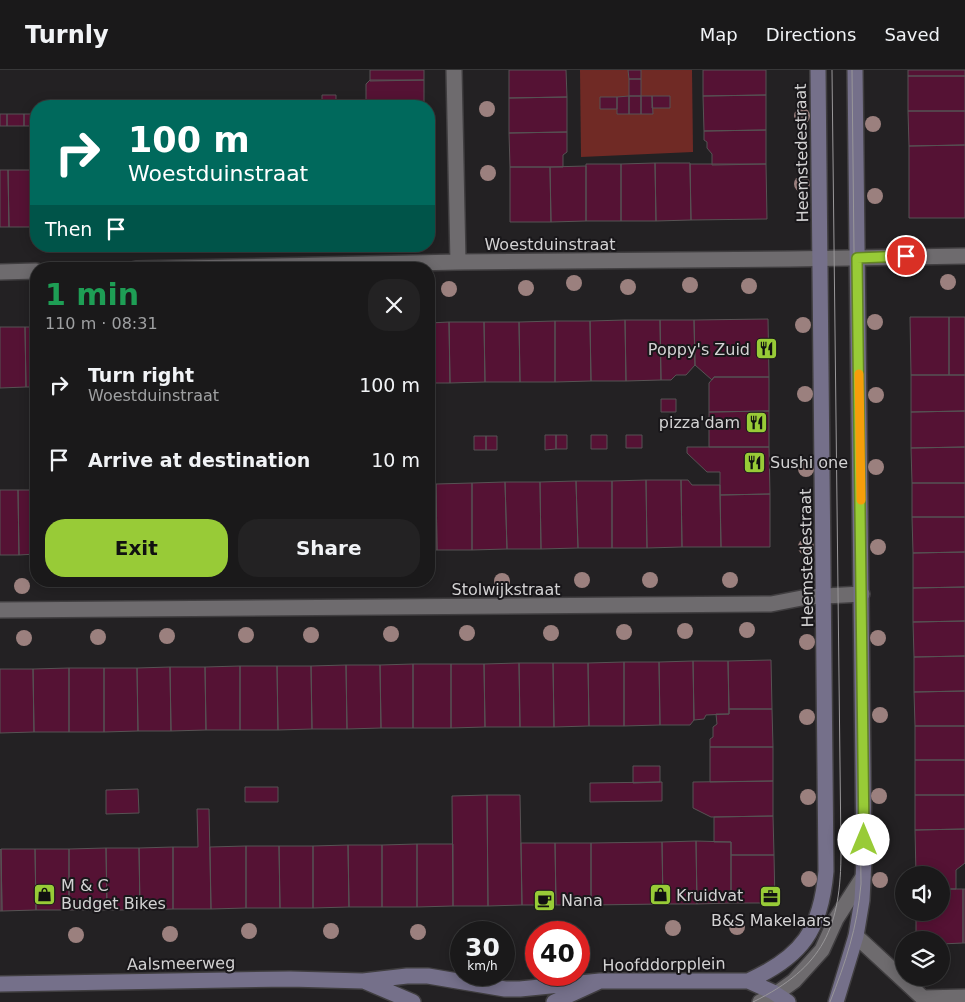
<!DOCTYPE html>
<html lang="en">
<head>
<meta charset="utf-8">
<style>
  body { margin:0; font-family:"DejaVu Sans",sans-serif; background:#232223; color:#f1f3f6; height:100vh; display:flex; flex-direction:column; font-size:19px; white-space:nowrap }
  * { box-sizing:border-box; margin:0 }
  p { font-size:16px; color:#9fa0a2 }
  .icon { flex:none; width:28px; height:28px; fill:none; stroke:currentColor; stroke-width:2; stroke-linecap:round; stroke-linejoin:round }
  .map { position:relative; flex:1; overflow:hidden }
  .side { position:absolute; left:30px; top:192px; width:405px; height:325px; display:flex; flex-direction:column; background:#1a191a; border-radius:20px; box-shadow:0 2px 12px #0003,0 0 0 1px #383839 }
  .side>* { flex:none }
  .top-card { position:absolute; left:30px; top:30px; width:405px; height:152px; border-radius:20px; box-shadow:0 2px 12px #0003,0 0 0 1px #383839; background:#00695c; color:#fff; overflow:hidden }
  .buttons { position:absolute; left:895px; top:796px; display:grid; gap:10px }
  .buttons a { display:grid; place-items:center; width:55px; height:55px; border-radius:50%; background:#1a191a; box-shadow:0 2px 12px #0003,0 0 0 1px #383839; font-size:25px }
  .speed { position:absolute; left:450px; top:851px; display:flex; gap:10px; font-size:25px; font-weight:700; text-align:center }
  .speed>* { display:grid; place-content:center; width:65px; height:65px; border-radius:50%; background:#1a191a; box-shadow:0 2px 12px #0003,0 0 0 1px #383839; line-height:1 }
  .speed small { font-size:12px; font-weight:400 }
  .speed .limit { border:8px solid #d22; background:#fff; color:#111 }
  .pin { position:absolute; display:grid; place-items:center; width:42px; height:42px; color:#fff; margin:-21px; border:2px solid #fff; border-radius:50%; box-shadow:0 1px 5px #0007 }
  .me { position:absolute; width:55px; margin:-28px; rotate:0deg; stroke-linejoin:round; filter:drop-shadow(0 0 4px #0008) }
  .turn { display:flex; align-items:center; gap:18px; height:105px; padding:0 15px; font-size:22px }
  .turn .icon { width:65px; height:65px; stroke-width:2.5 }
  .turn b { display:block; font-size:35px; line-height:42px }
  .then { display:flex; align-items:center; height:48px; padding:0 15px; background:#0003; gap:10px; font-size:19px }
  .round { display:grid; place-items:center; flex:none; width:52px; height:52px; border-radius:20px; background:#232223 }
  .headline { display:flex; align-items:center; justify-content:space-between; height:85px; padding:0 15px }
  h1 { font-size:30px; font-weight:800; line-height:38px; color:#1e9e55 }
  .button { display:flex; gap:10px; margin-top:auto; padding:10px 15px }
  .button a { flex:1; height:58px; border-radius:20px; background:#98cb37; color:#111; font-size:20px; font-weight:800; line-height:58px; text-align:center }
  .button a+a { background:#232223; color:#f1f3f6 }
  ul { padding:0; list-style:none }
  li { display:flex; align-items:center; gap:15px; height:75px; padding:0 15px }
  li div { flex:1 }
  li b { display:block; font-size:19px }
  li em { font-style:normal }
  header { display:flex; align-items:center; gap:30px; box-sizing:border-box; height:70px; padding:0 25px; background:#1a191a; border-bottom:1px solid #383839 }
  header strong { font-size:24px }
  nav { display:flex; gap:28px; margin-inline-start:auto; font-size:18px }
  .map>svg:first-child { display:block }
</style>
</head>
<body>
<header>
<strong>Turnly</strong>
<nav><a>Map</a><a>Directions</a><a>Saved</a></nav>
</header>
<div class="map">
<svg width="965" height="932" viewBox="0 0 965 932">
  <rect width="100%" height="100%" fill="#232123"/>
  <path fill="#702a25" d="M 580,0 L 692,0 L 693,82 L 581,87 Z"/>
  <path fill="#551234" stroke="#575354" d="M 370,0 L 424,0 L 424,10 L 370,11 Z
    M 509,0 L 566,0 L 567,27 L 509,28 Z
    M 628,0 L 641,0 L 641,9 L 629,9 Z
    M 703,0 L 766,0 L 766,25 L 703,26 Z
    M 908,0 L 965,0 L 965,6 L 908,6 Z
    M 908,6 L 965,6 L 965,41 L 908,41 Z
    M 629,9 L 641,9 L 641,26 L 629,26 Z
    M 370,10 L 424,10 L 424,36 L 366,36 L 366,14 Z
    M 322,25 L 336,25 L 336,36 L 322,36 Z
    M 766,25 L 766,60 L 704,61 L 703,26 Z
    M 629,26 L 641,26 L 641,44 L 629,44 Z
    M 629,26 L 629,44 L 617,44 L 617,27 Z
    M 641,26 L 652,26 L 653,44 L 641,44 Z
    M 652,26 L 670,26 L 670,38 L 652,38 Z
    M 567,27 L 567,62 L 509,63 L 509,28 Z
    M 600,27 L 617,27 L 617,39 L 600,39 Z
    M 908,41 L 965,41 L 965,75 L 909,76 Z
    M 0,44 L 7,44 L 7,56 L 0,56 Z
    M 7,44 L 24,44 L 24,56 L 7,56 Z
    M 24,44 L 36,44 L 36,56 L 24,56 Z
    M 766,60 L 766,94 L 712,95 L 712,84 L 707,78 L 707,72 L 704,70 L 704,61 Z
    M 567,62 L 567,82 L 563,85 L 563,97 L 510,97 L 509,63 Z
    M 965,75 L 965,148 L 909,148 L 909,76 Z
    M 655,93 L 656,151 L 621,151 L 621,94 Z
    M 655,93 L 690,93 L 691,150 L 656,151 Z
    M 586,94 L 621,94 L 621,151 L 586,151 Z
    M 690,94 L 766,94 L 767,149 L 691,150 Z
    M 586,96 L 586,151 L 551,152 L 550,97 Z
    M 510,97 L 550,97 L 551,152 L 510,152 Z
    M 0,100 L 8,100 L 9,157 L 0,157 Z
    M 8,100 L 36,100 L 36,157 L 9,157 Z
    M 910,247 L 949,247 L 949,305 L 911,305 Z
    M 949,247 L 965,247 L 965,305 L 949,305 Z
    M 768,249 L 769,307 L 714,307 L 712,310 L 695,295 L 694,250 Z
    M 625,250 L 626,311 L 591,311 L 590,251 Z
    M 625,250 L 660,250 L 661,310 L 626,311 Z
    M 660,250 L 694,250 L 695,295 L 686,305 L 676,305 L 671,310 L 661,310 Z
    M 555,251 L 555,312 L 520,312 L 519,252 Z
    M 555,251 L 590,251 L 591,311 L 555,312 Z
    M 449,252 L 484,252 L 485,312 L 450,313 Z
    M 449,252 L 450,313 L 429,313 L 429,253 Z
    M 484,252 L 519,252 L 520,312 L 485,312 Z
    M 0,257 L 25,257 L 26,317 L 0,318 Z
    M 25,257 L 36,257 L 36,317 L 26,317 Z
    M 911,305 L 965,305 L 965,341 L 911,342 Z
    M 714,307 L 769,307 L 769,341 L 709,342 L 709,313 Z
    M 661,329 L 676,329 L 676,342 L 661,342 Z
    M 769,341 L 769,377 L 709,377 L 709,342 Z
    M 965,341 L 965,377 L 911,378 L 911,342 Z
    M 545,365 L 556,365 L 556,379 L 545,380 Z
    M 556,365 L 567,365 L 567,379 L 556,379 Z
    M 591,365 L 607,365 L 607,379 L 591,379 Z
    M 626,365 L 642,365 L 642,378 L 626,378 Z
    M 474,366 L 486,366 L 486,380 L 474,380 Z
    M 486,366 L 497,366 L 497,380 L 486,380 Z
    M 687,377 L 769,377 L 770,424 L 720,425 L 720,402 L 707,402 L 687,383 Z
    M 965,377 L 965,413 L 912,413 L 911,378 Z
    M 646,410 L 681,410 L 682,477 L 647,478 Z
    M 646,410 L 647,478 L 612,478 L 612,411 Z
    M 681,410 L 688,410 L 692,415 L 720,415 L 721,477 L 682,477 Z
    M 576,411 L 612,411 L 612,478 L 578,478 Z
    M 576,411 L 578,478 L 541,479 L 540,412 Z
    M 505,412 L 540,412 L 541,479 L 507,479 Z
    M 505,412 L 507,479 L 472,480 L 472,413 Z
    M 472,413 L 472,480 L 437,480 L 436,414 Z
    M 912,413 L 965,413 L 965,447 L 912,447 Z
    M 429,414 L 436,414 L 437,480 L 429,480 Z
    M 0,420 L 18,420 L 19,485 L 0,485 Z
    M 18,420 L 36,420 L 36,484 L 19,485 Z
    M 770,424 L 770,477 L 721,477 L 720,425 Z
    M 912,447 L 965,447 L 965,482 L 913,483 Z
    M 965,482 L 965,517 L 913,518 L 913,483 Z
    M 965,517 L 965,551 L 913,552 L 913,518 Z
    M 965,551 L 965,586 L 914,587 L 913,552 Z
    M 965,586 L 965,621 L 914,622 L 914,587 Z
    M 771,590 L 772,639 L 729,639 L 728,591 Z
    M 693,591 L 728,591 L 729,644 L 706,645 L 704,649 L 694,650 Z
    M 693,591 L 694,650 L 690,655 L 660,655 L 659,592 Z
    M 624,592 L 659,592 L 660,655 L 624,656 Z
    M 624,592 L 624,656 L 589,656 L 588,593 Z
    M 519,593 L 520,657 L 485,657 L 484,594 Z
    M 519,593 L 553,593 L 554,657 L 520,657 Z
    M 553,593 L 588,593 L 589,656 L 554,657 Z
    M 413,594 L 451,594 L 451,658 L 413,658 Z
    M 413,594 L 413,658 L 381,658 L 380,595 Z
    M 451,594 L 484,594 L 485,657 L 451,658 Z
    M 346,595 L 347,659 L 312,659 L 311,596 Z
    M 346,595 L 380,595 L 381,658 L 347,659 Z
    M 240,596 L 240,660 L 206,660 L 205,597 Z
    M 240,596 L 277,596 L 278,660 L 240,660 Z
    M 277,596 L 311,596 L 312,659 L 278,660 Z
    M 170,597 L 171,661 L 138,661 L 137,598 Z
    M 170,597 L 205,597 L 206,660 L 171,661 Z
    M 69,598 L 69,662 L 34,662 L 33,599 Z
    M 69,598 L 104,598 L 104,662 L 69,662 Z
    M 104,598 L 137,598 L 138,661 L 104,662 Z
    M 0,599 L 33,599 L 34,662 L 0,663 Z
    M 965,621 L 965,656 L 915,656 L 914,622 Z
    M 729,639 L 772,639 L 773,677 L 710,677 L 710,669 L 713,667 L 713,657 L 717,654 L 716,644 L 729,644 Z
    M 915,656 L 965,656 L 965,690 L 915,690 Z
    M 710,677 L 773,677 L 773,711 L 710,712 Z
    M 915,690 L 965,690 L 965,725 L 915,725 Z
    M 633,696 L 660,696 L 660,712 L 633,713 Z
    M 773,711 L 773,746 L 711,747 L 693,738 L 693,712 Z
    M 662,712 L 662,731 L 590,732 L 590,713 Z
    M 245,717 L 278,717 L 278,732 L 245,732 Z
    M 138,719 L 139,743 L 106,744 L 106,720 Z
    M 487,725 L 488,836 L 453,836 L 452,726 Z
    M 487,725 L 520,725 L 522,835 L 488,836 Z
    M 915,725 L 965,725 L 965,759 L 915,760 Z
    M 197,739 L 209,739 L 211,839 L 173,839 L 173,777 L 198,777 Z
    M 773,746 L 774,785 L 731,785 L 731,772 L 714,772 L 714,747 Z
    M 965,759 L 965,793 L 956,800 L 956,819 L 941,819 L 941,805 L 916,805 L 915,760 Z
    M 696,771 L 697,834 L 663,834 L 662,772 Z
    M 696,771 L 731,772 L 731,833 L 697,834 Z
    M 662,772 L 663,834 L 591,835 L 591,773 Z
    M 521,773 L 555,773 L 556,835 L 522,835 Z
    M 555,773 L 591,773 L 591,835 L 556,835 Z
    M 417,774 L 417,837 L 382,837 L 382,775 Z
    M 417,774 L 453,774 L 453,836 L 417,837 Z
    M 348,775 L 349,837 L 313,838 L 313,776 Z
    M 348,775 L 382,775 L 382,837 L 349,837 Z
    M 246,776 L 279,776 L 280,838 L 246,838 Z
    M 246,776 L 246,838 L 211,839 L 210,777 Z
    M 279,776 L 313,776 L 313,838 L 280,838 Z
    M 173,777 L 173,839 L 140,840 L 139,778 Z
    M 106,778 L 139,778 L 140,840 L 107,840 Z
    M 106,778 L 107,840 L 69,840 L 69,779 Z
    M 1,779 L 2,841 L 0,841 L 0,780 Z
    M 1,779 L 35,779 L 36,840 L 2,841 Z
    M 35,779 L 69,779 L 69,840 L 36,840 Z
    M 731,785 L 774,785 L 775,833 L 731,833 Z
    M 941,819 L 963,819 L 963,873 L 941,874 L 941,870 L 916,870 L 916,842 L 941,842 Z
    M 963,819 L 965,819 L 965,873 L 963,873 Z"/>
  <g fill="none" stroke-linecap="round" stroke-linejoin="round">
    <defs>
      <path id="lane" d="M 760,932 L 776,924 L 794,911 L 822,880 L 836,849 L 863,807"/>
      <path id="street" d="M 454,0 L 458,192
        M 136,199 L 458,192 L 790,189 L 965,186
        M 0,202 L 36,201
        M 0,540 L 771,534 L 807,527 L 862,524
        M 856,866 L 923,928 L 965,927"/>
      <path id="secondary" d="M 364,911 L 413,932
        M 748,911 C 802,887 821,860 826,801 L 818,0
        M 0,914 L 290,909 L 363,911 L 407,906 L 428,906 L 505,919 L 520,919 L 600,911
        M 554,932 L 600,911 L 748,911 L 773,922 L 788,932
        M 836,932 L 856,866 L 862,830 L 864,789 L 855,0"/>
    </defs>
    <use href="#lane" stroke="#403e40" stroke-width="18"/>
    <use href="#street" stroke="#403e40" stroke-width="18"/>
    <use href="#secondary" stroke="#403e40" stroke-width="18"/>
    <use href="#lane" stroke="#6e6b6e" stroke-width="15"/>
    <use href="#street" stroke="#6e6b6e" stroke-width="15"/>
    <use href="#secondary" stroke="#75708a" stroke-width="15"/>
    <path stroke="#999799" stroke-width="1" d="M 753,932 C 824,897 841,857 841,781 L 832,0
      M 830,932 C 846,891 857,859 861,814 L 852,0"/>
  </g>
  <g fill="#9b807e">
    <circle cx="487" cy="39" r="8"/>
    <circle cx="802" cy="46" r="8"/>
    <circle cx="873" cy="54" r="8"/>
    <circle cx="488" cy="103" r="8"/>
    <circle cx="802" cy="114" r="8"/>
    <circle cx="875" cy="126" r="8"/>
    <circle cx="948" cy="212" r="8"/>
    <circle cx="574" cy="213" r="8"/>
    <circle cx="690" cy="215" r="8"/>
    <circle cx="749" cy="216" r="8"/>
    <circle cx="628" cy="217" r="8"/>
    <circle cx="526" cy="218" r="8"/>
    <circle cx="449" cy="219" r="8"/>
    <circle cx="875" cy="252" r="8"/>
    <circle cx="803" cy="255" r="8"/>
    <circle cx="805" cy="324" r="8"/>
    <circle cx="876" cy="325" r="8"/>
    <circle cx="876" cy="397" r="8"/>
    <circle cx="806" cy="399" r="8"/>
    <circle cx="806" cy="477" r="8"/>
    <circle cx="878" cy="477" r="8"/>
    <circle cx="582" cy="510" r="8"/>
    <circle cx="650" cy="510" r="8"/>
    <circle cx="730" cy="510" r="8"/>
    <circle cx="502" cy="511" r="8"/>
    <circle cx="22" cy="516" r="8"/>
    <circle cx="747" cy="560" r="8"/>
    <circle cx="685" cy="561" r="8"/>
    <circle cx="624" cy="562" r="8"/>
    <circle cx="467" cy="563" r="8"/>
    <circle cx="551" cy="563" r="8"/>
    <circle cx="391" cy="564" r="8"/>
    <circle cx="246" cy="565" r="8"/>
    <circle cx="311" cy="565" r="8"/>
    <circle cx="167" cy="566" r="8"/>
    <circle cx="98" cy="567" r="8"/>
    <circle cx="24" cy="568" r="8"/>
    <circle cx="878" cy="568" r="8"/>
    <circle cx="807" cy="572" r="8"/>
    <circle cx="880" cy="645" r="8"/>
    <circle cx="807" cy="647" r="8"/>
    <circle cx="879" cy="726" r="8"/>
    <circle cx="808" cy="727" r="8"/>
    <circle cx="809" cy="809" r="8"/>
    <circle cx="880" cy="810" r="8"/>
    <circle cx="737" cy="857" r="8"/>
    <circle cx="673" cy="858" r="8"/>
    <circle cx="249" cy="861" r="8"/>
    <circle cx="331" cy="861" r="8"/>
    <circle cx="418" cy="862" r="8"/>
    <circle cx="170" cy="864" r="8"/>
    <circle cx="76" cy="865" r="8"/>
  </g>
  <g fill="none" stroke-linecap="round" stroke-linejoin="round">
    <defs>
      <path id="route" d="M 864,770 L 857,188 L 906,186"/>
    </defs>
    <use href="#route" stroke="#638424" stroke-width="12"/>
    <use href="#route" stroke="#98cb37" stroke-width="9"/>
    <path stroke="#f59e0b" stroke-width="9" d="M 859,304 L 861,430"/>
  </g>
  <defs>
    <symbol id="restaurant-square" viewBox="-11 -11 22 22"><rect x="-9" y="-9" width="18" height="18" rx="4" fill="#98cb37" stroke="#19171a"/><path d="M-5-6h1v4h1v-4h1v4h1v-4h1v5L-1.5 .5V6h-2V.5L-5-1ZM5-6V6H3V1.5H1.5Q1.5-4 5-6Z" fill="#111"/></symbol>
    <symbol id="shop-square" viewBox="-11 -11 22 22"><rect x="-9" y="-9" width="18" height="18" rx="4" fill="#98cb37" stroke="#19171a"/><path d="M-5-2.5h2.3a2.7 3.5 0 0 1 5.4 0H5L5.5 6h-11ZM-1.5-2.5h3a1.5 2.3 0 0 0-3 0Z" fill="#111"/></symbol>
    <symbol id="office-square" viewBox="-11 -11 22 22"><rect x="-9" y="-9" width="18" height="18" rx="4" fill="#98cb37" stroke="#19171a"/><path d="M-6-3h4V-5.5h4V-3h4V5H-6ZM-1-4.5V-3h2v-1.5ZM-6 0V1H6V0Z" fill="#111"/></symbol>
    <symbol id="cafe-square" viewBox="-11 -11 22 22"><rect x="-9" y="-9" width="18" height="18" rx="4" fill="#98cb37" stroke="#19171a"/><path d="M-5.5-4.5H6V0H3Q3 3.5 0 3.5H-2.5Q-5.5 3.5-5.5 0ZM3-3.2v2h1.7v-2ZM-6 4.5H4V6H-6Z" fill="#111"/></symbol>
  </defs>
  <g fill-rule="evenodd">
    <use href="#restaurant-square" x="754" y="266" width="25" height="25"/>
    <use href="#restaurant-square" x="744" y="340" width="25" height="25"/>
    <use href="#restaurant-square" x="742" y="380" width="25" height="25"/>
    <use href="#shop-square" x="32" y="812" width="25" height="25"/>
    <use href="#shop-square" x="648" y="812" width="25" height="25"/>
    <use href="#office-square" x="758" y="814" width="25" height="25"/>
    <use href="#cafe-square" x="532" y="818" width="25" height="25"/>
  </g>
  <g text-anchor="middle" stroke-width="4" stroke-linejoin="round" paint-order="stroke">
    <g font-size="16" fill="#d3d2d3" stroke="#19171a">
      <text transform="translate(801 83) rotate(-91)" y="6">Heemstedestraat</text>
      <text x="550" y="180">Woestduinstraat</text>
      <text transform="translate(806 488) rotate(-91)" y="6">Heemstedestraat</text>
      <text x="506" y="525">Stolwijkstraat</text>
      <text transform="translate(181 893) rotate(-1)" y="6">Aalsmeerweg</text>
      <text transform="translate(664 894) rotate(-1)" y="6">Hoofddorpplein</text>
    </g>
    <g font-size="16" fill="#d3d2d3" stroke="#19171a" text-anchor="start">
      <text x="750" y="285" text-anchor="end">Poppy's Zuid</text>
      <text x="740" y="358" text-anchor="end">pizza'dam</text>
      <text x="770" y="398">Sushi one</text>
      <text x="61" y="821">M &amp; C<tspan x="61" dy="18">Budget Bikes</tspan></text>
      <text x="676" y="831">Kruidvat</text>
      <text x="561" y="836">Nana</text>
      <text x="771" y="856" text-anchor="middle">B&amp;S Makelaars</text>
    </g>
  </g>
</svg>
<div class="buttons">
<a><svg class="icon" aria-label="sound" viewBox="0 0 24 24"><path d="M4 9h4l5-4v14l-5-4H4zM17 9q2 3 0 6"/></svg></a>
<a><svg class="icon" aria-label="layers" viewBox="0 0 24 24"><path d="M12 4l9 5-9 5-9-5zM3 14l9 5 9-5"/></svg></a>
</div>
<div class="speed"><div>30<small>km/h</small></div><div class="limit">40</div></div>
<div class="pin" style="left:906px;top:186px;background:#d93025"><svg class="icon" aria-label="arrive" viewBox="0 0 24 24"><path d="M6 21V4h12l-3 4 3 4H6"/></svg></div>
<svg class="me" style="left:864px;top:770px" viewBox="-20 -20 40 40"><circle r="19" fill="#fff"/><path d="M0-13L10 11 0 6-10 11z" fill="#98cb37"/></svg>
<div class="top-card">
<div class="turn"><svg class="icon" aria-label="right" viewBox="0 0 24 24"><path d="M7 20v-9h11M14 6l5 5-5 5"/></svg><div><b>100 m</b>Woestduinstraat</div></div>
<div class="then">Then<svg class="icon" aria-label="arrive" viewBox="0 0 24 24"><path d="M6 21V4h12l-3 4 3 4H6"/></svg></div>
</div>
<section class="side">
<div class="headline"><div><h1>1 min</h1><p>110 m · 08:31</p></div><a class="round"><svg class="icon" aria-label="close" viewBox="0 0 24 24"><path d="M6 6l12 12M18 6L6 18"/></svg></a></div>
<ul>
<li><svg class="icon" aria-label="right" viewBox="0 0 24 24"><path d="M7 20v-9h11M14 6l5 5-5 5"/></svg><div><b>Turn right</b><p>Woestduinstraat</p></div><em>100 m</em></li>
<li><svg class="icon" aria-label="arrive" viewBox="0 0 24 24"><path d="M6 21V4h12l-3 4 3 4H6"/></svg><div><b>Arrive at destination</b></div><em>10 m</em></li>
</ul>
<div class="button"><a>Exit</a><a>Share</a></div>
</section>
</div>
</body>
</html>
